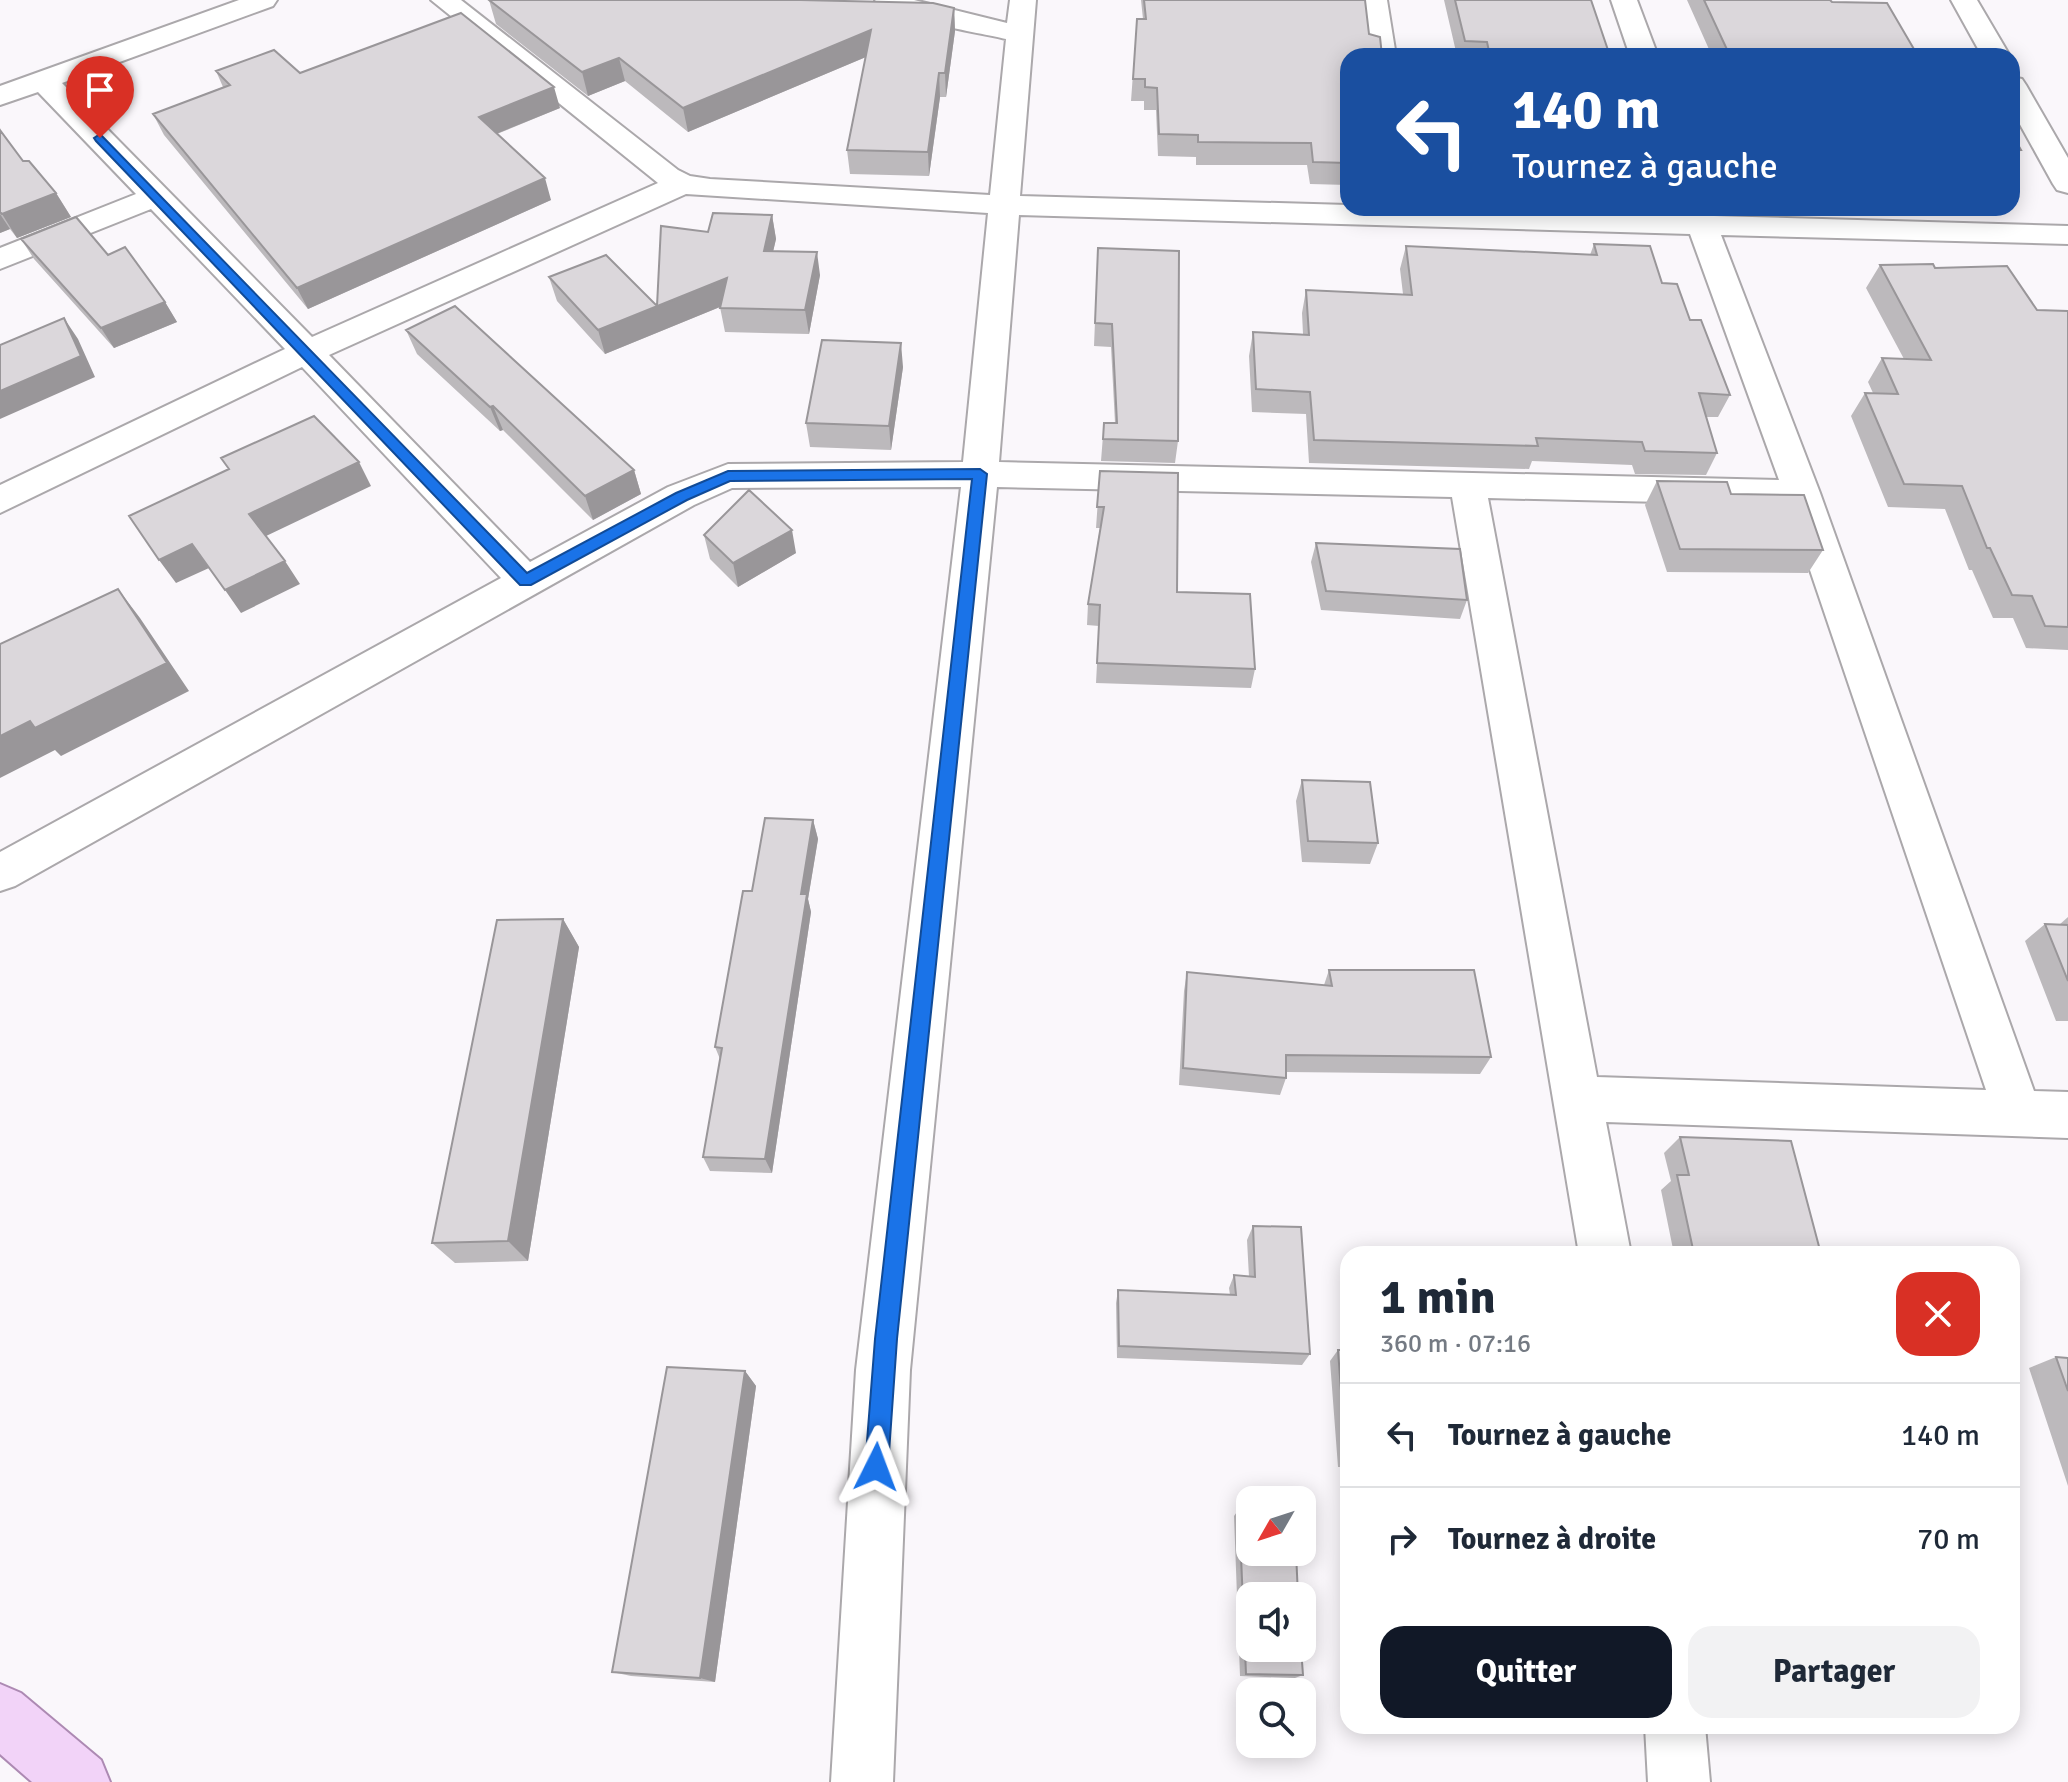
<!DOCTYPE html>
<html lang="fr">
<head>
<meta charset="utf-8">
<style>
  body { margin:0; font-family:Signika,sans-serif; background:#f2f2f3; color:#1f2937; height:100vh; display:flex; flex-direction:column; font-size:30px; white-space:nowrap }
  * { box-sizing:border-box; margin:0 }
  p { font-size:26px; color:#747a83 }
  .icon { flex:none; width:44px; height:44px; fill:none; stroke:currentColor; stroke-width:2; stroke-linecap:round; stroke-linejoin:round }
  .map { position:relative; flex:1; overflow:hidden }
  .side { position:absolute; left:1340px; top:1246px; width:680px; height:488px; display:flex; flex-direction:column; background:#fff; border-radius:24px; box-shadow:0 4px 20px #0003 }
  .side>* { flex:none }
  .hud { position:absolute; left:1340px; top:48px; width:680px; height:168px; border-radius:24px; box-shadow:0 4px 20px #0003; background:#1a4fa0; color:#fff; overflow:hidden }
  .needle { width:52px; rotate:231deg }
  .fabs { position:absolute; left:1236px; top:1486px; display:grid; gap:16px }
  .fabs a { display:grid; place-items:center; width:80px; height:80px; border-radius:16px; background:#fff; box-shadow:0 4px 20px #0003; font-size:40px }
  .pin { position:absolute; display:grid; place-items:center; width:68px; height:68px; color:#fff; margin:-82px -34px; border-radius:50% 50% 50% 0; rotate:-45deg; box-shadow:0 0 8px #0007 }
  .pin .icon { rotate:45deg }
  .me { position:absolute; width:88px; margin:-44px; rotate:3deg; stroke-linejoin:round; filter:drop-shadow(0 0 6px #0008) }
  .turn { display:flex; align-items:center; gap:28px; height:168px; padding:0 40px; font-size:36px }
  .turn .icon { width:104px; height:104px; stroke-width:2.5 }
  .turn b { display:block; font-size:56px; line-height:68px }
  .round { display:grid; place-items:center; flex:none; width:84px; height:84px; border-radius:24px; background:#f2f2f3 }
  .head { display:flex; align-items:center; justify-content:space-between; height:136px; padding:0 40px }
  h1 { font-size:48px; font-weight:800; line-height:60px }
  .action { display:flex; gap:16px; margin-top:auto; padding:16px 40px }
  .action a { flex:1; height:92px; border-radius:24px; background:#111827; color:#fff; font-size:32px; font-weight:800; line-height:92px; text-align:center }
  .action a+a { background:#f2f2f3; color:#1f2937 }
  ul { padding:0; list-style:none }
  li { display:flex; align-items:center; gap:24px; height:104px; padding:0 40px; border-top:2px solid #e0e1e3 }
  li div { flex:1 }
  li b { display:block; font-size:30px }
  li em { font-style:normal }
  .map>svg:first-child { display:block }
</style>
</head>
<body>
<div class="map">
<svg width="2068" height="1782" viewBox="0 0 2068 1782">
  <rect width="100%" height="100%" fill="#faf7fb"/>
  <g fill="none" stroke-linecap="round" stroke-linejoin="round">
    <defs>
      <path id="street" d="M 239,0 L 277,0 L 273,6 L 62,83 L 312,337 L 658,183 L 431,0 L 461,0 L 678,170 L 690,176 L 710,179 L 990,195 L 1006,39 C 981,33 887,18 875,0 L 914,0 L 1007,23 L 1010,0 L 1036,0 L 1020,196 L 1348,205 L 1348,208 L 1683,215 L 1681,208 L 1711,208 L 1714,216 L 2068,226 L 2068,244 L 1721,235 L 1820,493 L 2034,1091 L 2068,1092 L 2068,1138 L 1606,1122 L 1631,1254 L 1579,1254 L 1452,497 L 997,487 L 910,1370 L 893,1782 L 831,1782 L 856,1370 L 961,487 L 732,488 L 694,505 L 15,886 L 0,891 L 0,852 L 501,578 L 302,367 L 0,513 L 0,485 L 285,349 L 151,209 L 0,269 L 0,248 L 136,194 L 38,92 L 0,105 L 0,86 ZM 686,194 L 988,213 L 963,462 L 728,464 L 668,487 L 530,562 L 329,355 ZM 1019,215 L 1690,234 L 1779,480 L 999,462 ZM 1488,498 L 1788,505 L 1986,1090 L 1597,1077 Z
        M 1361,0 L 1387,0 L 1396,56 L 1368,56 Z
        M 1611,0 L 1637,0 L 1658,56 L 1630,56 Z
        M 1951,0 L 1977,0 L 2010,56 L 1982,56 Z
        M 2012,77 L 2022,79 L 2026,85 L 2068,158 L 2068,193 L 2057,190 L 2053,184 L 2012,110 Z
        M 1645,1726 L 1705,1726 L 1710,1782 L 1648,1782 Z"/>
      <path id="primary" d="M 0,1684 L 21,1693 L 101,1760 L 110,1782 L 32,1782 L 0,1754 Z"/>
    </defs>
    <use href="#street" stroke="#aba8ab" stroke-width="4"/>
    <use href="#primary" stroke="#ad8ab3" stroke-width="4"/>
    <use href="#street" fill="#fff" fill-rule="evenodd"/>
    <use href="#primary" fill="#f2d3f8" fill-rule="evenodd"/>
  </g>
  <path fill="#bcb9bc" d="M 489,0 L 954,8 L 955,31 L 946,97 L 940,97 L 929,176 L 850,174 L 847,150 L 866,57 L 688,132 L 625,81 L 588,96 L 496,24 Z
    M 1141,0 L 1365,0 L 1348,56 L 1348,185 L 1310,184 L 1307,165 L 1196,165 L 1196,157 L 1158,156 L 1156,110 L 1144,110 L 1144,101 L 1131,101 L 1137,19 L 1143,19 Z
    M 1444,0 L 1591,0 L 1610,56 L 1457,56 Z
    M 1687,0 L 1830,0 L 1832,2 L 1918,56 L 1712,56 Z
    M 216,71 L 300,73 L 560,108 L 497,134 L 551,200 L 308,309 L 164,135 L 153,114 L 223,87 Z
    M 0,130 L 23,161 L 56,193 L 71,217 L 17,238 L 10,229 L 0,233 Z
    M 2012,134 L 2021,150 L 2012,165 Z
    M 772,215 L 776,239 L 773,251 L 820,275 L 809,334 L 725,332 L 720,307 L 605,354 L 557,301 L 549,277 L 657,306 L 708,232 Z
    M 21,239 L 108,255 L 165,302 L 177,322 L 114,348 L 34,259 Z
    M 1594,244 L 1662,283 L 1690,320 L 1730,395 L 1718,417 L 1706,417 L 1717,453 L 1706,475 L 1635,474 L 1632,465 L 1532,461 L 1529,469 L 1309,463 L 1306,414 L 1252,412 L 1249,356 L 1253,332 L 1303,334 L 1302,313 L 1306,290 L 1403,294 L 1400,269 L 1406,246 L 1590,255 Z
    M 1098,248 L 1178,441 L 1175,463 L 1101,461 L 1104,423 L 1115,423 L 1111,347 L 1094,346 Z
    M 1880,265 L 1935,268 L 2037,310 L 2068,311 L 2068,650 L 2026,648 L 2013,618 L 1993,618 L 1972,570 L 1969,570 L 1945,509 L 1888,507 L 1851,416 L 1865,393 L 1873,393 L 1868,382 L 1882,358 L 1904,359 L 1866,288 Z
    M 406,330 L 634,470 L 641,494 L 593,520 L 503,430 L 500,431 L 417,354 Z
    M 903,367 L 891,450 L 810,447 L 806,423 Z
    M 1100,471 L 1177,592 L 1255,669 L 1251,688 L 1096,683 L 1099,626 L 1087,625 L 1088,604 L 1100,528 L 1096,528 Z
    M 1657,481 L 1731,494 L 1823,550 L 1808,573 L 1667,572 L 1645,505 Z
    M 704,535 L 796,553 L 738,587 L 710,559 Z
    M 1316,543 L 1467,600 L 1460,619 L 1321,610 L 1311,562 Z
    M 1302,780 L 1378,843 L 1370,864 L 1302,862 L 1296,801 Z
    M 813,820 L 818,839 L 808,899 L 811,912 L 772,1173 L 710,1171 L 703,1157 L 720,1059 L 715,1047 L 752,891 Z
    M 2068,917 L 2068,1021 L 2056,1021 L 2025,941 L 2045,924 L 2059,925 Z
    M 563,919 L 579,947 L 528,1261 L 455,1263 L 432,1243 Z
    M 1329,970 L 1491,1057 L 1480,1074 L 1286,1072 L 1286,1078 L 1280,1095 L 1179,1085 L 1184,991 L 1187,972 L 1324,985 Z
    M 1680,1137 L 1821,1254 L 1674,1254 L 1661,1190 L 1671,1181 L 1664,1153 Z
    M 1253,1226 L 1310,1354 L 1302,1365 L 1117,1358 L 1116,1303 L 1118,1290 L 1230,1295 L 1229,1288 L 1234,1275 L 1249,1277 L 1247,1240 Z
    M 1338,1350 L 1348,1350 L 1348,1467 L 1338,1467 L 1330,1361 Z
    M 2056,1357 L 2068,1358 L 2068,1486 L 2029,1368 Z
    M 745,1371 L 756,1386 L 715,1682 L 631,1676 L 612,1672 Z
    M 1239,1509 L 1303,1675 L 1295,1678 L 1240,1676 L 1234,1516 Z"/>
  <path fill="#999699" d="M 954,8 L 955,31 L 946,97 L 945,73 Z
    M 871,30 L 873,54 L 688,132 L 683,108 Z
    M 619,58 L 625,81 L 588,96 L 582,72 Z
    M 939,73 L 940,97 L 929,176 L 928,152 Z
    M 554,87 L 560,108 L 486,138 L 479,117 Z
    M 545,178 L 551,200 L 308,309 L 297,288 Z
    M 56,193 L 71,217 L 17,238 L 2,214 Z
    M 0,214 L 10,229 L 0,233 Z
    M 772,215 L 776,239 L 768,274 L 764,251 Z
    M 817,252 L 820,275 L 809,334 L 805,310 Z
    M 727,278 L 732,302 L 605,354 L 598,330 Z
    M 165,302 L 177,322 L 114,348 L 101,328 Z
    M 64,318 L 78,339 L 95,377 L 0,419 L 0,391 Z
    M 901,343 L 903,367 L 891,450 L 889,426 Z
    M 493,406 L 503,430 L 500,431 L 490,407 Z
    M 359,462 L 371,486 L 264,537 L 249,514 Z
    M 634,470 L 641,494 L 593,520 L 585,496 Z
    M 792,530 L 796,553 L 738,587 L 733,563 Z
    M 192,544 L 209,568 L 176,583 L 159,560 Z
    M 285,561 L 300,584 L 241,613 L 225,590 Z
    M 118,589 L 140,618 L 189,691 L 61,756 L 55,750 L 0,778 L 0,736 Z
    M 813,820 L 818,839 L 808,899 L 811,912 L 772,1173 L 765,1159 L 801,894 Z
    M 563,919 L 579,947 L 528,1261 L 508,1241 Z
    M 745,1371 L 756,1386 L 715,1682 L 700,1678 Z"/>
  <path fill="#dbd7db" stroke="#999699" stroke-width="2" d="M 489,0 L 800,0 L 933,3 L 954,8 L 945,73 L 939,73 L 928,152 L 847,150 L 871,30 L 683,108 L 619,58 L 582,72 Z
    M 1144,0 L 1365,0 L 1369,34 L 1380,37 L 1382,56 L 1348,56 L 1348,163 L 1313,162 L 1311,143 L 1198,142 L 1198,135 L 1159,134 L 1157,88 L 1145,87 L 1145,79 L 1133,79 L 1137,19 L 1146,19 Z
    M 1455,0 L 1591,0 L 1610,56 L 1490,56 L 1487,42 L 1465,41 Z
    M 1704,0 L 1830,0 L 1832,2 L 1887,3 L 1918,56 L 1730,56 Z
    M 461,13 L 554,87 L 479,117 L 545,178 L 297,288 L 153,114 L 230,85 L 216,71 L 274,50 L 300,73 Z
    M 0,130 L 23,161 L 29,161 L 56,193 L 2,214 L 0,212 Z
    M 2012,134 L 2021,150 L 2012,150 Z
    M 713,213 L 772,215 L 764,251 L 817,252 L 805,310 L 720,308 L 727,278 L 598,330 L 549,277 L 606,255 L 657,306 L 661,226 L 708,232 Z
    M 76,217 L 108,255 L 125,247 L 165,302 L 101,328 L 21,239 Z
    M 1594,244 L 1650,246 L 1662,283 L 1677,284 L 1690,320 L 1701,320 L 1730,395 L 1699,393 L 1717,453 L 1645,451 L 1642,442 L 1536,438 L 1538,446 L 1314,440 L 1310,392 L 1256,389 L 1253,332 L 1309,335 L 1306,290 L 1412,295 L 1406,246 L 1597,255 Z
    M 1098,248 L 1179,251 L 1178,441 L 1103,439 L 1104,423 L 1117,423 L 1112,324 L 1095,323 Z
    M 1933,264 L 1935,268 L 2007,266 L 2037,310 L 2068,311 L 2068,627 L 2045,626 L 2032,596 L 2012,595 L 1990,548 L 1987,548 L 1962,486 L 1904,484 L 1865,393 L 1898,394 L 1882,358 L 1931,360 L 1880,265 Z
    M 455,306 L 634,470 L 585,496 L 493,406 L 490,407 L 406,330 Z
    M 64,318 L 81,356 L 0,391 L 0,345 Z
    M 822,340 L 901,343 L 889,426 L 806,423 Z
    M 314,416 L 359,462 L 249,514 L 285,561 L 225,590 L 192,544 L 159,560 L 129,516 L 229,469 L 221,458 Z
    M 1100,471 L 1178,473 L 1177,592 L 1250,594 L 1255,669 L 1097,663 L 1100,605 L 1088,604 L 1104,507 L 1097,507 Z
    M 1657,481 L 1727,482 L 1731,494 L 1804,495 L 1823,550 L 1680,549 Z
    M 749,490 L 792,530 L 733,563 L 704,535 Z
    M 1316,543 L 1460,549 L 1467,600 L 1326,591 Z
    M 118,589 L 167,663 L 35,728 L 30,721 L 0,736 L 0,644 Z
    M 1302,780 L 1370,782 L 1378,843 L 1308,841 Z
    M 765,818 L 813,820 L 801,894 L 807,894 L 765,1159 L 703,1157 L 722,1048 L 715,1047 L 743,891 L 752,891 Z
    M 563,919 L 508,1241 L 432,1243 L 497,920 Z
    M 2045,924 L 2068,925 L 2068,981 Z
    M 1329,970 L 1474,970 L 1491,1057 L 1286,1055 L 1286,1078 L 1183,1068 L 1187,972 L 1332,986 Z
    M 1680,1137 L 1791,1141 L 1821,1254 L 1694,1254 L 1677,1175 L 1689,1175 Z
    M 1253,1226 L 1301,1227 L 1310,1354 L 1119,1346 L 1118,1290 L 1236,1295 L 1234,1275 L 1255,1277 Z
    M 1338,1350 L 1348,1350 L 1348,1458 L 1346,1458 Z
    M 2056,1357 L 2068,1358 L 2068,1391 Z
    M 667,1367 L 745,1371 L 700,1678 L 612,1672 Z
    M 1239,1509 L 1250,1509 L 1250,1552 L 1296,1552 L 1298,1596 L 1250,1596 L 1250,1648 L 1301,1648 L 1303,1675 L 1246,1674 Z"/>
  <path fill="#1a73e8" stroke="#114b97" stroke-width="2" d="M 100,134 L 527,573 L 676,493 L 728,471 L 980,469 L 987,474 L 897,1339 L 888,1467 L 884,1475 L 876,1478 L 868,1475 L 865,1467 L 875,1339 L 972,479 L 730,481 L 687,500 L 531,585 L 520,585 L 96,141 L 94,138 Z"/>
</svg>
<div class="fabs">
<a><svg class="needle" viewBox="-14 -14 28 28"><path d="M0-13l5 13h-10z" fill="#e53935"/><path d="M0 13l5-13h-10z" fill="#747a83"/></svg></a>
<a><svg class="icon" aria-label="sound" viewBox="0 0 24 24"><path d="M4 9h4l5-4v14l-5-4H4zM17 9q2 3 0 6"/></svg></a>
<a><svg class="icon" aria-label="search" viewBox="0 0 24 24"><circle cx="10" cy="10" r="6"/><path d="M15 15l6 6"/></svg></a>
</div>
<div class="pin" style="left:100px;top:138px;background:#d93025"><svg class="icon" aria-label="arrive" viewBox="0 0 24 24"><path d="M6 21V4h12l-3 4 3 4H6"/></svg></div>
<svg class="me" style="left:876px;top:1467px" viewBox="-20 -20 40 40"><path d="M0-17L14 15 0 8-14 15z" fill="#1a73e8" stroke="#fff" stroke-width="4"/></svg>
<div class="hud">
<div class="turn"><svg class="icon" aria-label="left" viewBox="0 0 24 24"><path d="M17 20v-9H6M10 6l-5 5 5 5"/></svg><div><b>140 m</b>Tournez à gauche</div></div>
</div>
<section class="side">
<div class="head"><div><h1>1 min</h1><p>360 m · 07:16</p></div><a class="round" style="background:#d93025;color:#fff"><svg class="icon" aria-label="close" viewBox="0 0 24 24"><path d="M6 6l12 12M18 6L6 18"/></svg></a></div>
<ul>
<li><svg class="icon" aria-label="left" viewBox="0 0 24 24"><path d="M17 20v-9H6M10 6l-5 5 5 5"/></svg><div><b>Tournez à gauche</b></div><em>140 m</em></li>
<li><svg class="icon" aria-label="right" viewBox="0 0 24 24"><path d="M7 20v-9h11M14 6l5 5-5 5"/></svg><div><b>Tournez à droite</b></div><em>70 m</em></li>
</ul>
<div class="action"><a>Quitter</a><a>Partager</a></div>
</section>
</div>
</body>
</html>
